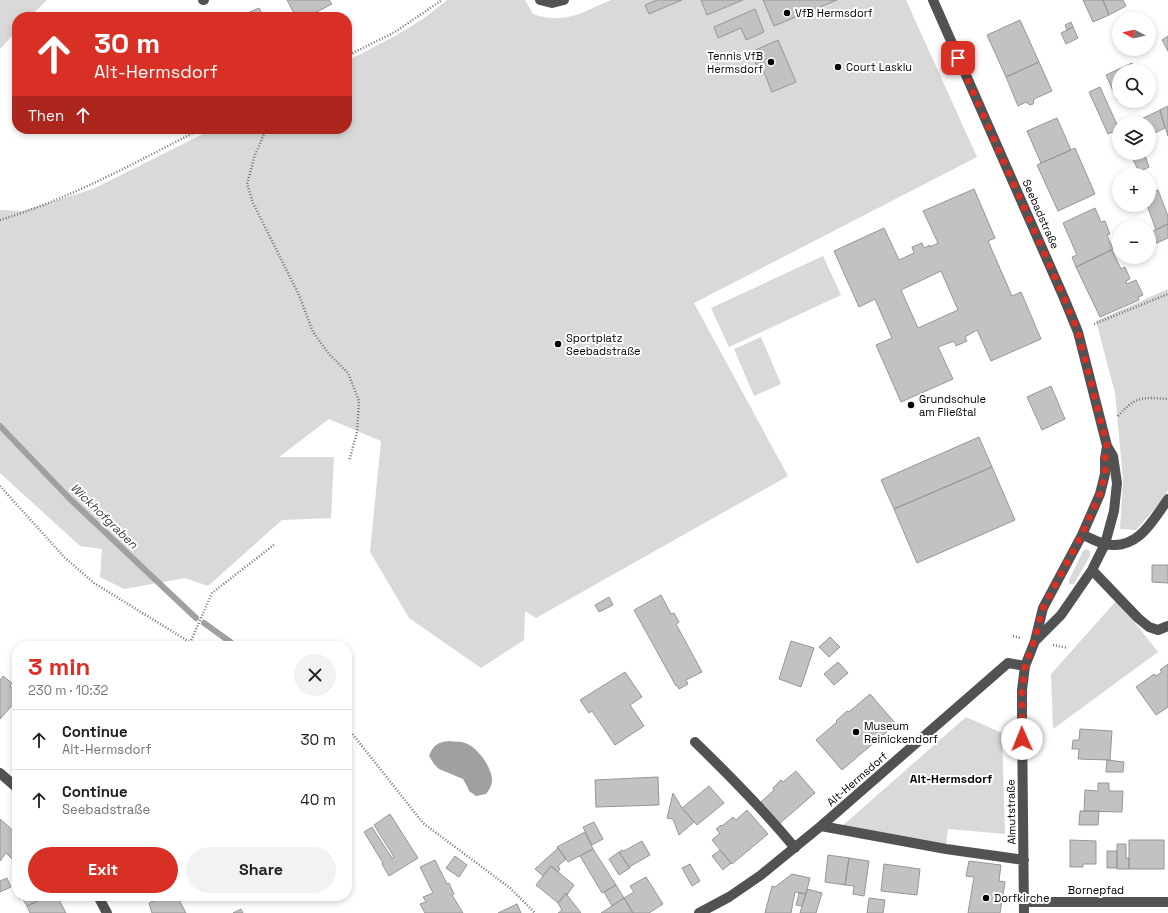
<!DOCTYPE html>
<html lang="en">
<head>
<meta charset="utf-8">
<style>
  body { margin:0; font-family:"Space Grotesk",sans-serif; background:#f2f2f2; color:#202124; height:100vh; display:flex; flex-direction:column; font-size:15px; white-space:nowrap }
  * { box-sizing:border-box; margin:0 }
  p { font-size:13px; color:#757577 }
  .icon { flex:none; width:22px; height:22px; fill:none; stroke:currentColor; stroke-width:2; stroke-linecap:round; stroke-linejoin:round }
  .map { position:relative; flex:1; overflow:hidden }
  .panel { position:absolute; left:12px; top:641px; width:340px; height:260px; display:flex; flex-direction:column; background:#fff; border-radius:16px; box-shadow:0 2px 6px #0003 }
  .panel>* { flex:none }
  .top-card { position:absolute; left:12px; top:12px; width:340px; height:122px; border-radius:16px; box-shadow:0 2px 6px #0003; background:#d93025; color:#fff; overflow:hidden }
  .needle { width:26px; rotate:277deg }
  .tools { position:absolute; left:1112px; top:12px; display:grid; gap:8px }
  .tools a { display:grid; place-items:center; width:44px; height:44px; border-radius:50%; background:#fff; box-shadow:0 2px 6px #0003; font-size:20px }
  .pin { position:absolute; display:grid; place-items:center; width:34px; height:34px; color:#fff; margin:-17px; border-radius:8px; box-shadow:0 2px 6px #0006 }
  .me { position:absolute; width:44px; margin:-22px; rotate:359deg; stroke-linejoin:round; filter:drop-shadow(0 0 3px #0008) }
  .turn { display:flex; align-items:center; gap:14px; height:84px; padding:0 16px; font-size:18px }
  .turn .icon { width:52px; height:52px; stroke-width:2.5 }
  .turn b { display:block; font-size:28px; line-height:34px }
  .then { display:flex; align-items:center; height:38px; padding:0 16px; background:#0003; gap:8px; font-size:15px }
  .round { display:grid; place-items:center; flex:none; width:42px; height:42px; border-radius:21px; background:#f2f2f2 }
  .headline { display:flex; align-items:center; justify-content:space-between; height:68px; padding:0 16px }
  h1 { font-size:24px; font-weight:700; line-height:30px; color:#d93025 }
  .primary-button { display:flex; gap:8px; margin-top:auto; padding:8px 16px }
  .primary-button a { flex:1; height:46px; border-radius:24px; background:#d93025; color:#fff; font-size:16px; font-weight:700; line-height:46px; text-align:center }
  .primary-button a+a { background:#f2f2f2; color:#202124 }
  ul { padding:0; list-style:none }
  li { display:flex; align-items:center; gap:12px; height:60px; padding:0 16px; border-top:1px solid #e0e0e0 }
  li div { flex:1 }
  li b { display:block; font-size:15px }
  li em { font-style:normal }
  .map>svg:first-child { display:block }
</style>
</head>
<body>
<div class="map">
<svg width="1168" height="913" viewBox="0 0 1168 913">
  <rect width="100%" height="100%" fill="#fff"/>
  <path fill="#d9d9d9" d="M 0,0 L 47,0 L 30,17 L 17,17 L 17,31 L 0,49 Z
    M 447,0 L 525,0 L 533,14 C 565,25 583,12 611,0 L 906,0 L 977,157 L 694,303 L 788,476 L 536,618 L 525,611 L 524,640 L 481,668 L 409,618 L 370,552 L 381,441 L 329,419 L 279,457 L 334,457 L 331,518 L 282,520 L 208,586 L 185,578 L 124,589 L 100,577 L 102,549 L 80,546 L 0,473 L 0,210 L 22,211 L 93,189 L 213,129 L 347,129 L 347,61 L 395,36 L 423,19 Z
    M 823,256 L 841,295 L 729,347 L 711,308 Z
    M 1168,289 L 1168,490 L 1160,503 L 1136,530 L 1120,529 L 1123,480 L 1115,393 L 1096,321 Z
    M 761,337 L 781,384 L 754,396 L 734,349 Z
    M 1085,549 L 1090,551 L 1090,556 L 1074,584 L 1070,584 L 1069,583 L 1069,580 L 1083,551 Z
    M 1117,600 L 1158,652 L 1053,729 L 1051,674 Z
    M 966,717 L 1002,733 L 1005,834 L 948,829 L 946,845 L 841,827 Z"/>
  <path fill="#a0a0a0" d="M 449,741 C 454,742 461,741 465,743 C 478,747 492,768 492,780 C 492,786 489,790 486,794 L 476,796 L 469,791 L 467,786 L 463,779 L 439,769 L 434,764 L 429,756 C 433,745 438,742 449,741 Z"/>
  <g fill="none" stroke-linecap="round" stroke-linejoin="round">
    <path stroke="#a0a0a0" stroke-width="6" d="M 0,426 L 70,499 L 196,618
      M 204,623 L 236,646"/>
  </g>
  <path fill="#c2c2c2" stroke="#969696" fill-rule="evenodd" d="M 287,0 L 329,0 L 332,4 L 307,17 L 296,17 Z
    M 657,0 L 682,0 L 649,14 L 645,5 Z
    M 701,0 L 743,0 L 707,15 Z
    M 763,0 L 837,0 L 774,26 Z
    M 1083,0 L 1103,0 L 1109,15 L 1093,22 Z
    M 1103,0 L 1123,0 L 1126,6 L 1109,15 Z
    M 259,8 L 264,17 L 238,17 Z
    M 755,9 L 764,32 L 746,40 L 741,28 L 718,38 L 714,27 Z
    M 1020,20 L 1039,62 L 1006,77 L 987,35 Z
    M 1071,22 L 1073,27 L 1067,30 L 1065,25 Z
    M 1073,27 L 1078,38 L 1066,44 L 1061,33 Z
    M 1168,36 L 1168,51 L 1162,40 Z
    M 778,40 L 796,82 L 772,92 L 764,72 L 760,74 L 751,52 Z
    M 1039,62 L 1052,91 L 1034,99 L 1033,104 L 1030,105 L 1026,102 L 1018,106 L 1006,77 Z
    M 1132,63 L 1135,71 L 1119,71 L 1119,99 L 1117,100 L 1106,75 Z
    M 1100,87 L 1119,129 L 1108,134 L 1089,92 Z
    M 1168,106 L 1168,136 L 1160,110 Z
    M 1160,110 L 1165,128 L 1149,136 L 1149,123 L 1133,123 Z
    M 1057,118 L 1071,150 L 1041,163 L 1027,131 Z
    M 1075,148 L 1095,194 L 1058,211 L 1037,165 Z
    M 1130,153 L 1144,153 L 1149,167 L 1139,172 Z
    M 974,189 L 995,238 L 988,241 L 1012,296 L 1021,292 L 1041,339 L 991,361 L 977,330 L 965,337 L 967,341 L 956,346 L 954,341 L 938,347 L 953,379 L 901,402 L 876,345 L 892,338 L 875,299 L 859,307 L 834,251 L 884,228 L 899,260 L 914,253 L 912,247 L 922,243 L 924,248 L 930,245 L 930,247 L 938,243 L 923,211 ZM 941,271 L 958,310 L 918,328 L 901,290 Z
    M 1158,190 L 1168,216 L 1168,224 L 1156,230 L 1147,205 L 1149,205 L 1149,194 Z
    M 1095,208 L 1101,222 L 1105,221 L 1110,234 L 1107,235 L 1113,249 L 1076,267 L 1072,257 L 1077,255 L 1063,223 Z
    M 1168,224 L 1168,238 L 1150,246 L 1149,233 Z
    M 1112,250 L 1121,269 L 1125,267 L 1130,279 L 1126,281 L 1127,284 L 1136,280 L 1143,295 L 1138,297 L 1139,300 L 1100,317 L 1076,267 Z
    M 1051,386 L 1065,419 L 1042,430 L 1027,397 Z
    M 979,437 L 992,467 L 894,509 L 881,480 Z
    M 992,467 L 1015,520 L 917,563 L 894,509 Z
    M 1152,565 L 1168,565 L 1168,583 L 1152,582 Z
    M 661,595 L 671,614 L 674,613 L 679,622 L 676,624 L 702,672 L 686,680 L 688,684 L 679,689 L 677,685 L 676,686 L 634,610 Z
    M 609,597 L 613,605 L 599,612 L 595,605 Z
    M 830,637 L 840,647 L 829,657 L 819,647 Z
    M 791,641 L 814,648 L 801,687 L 779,679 Z
    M 838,662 L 848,673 L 834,685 L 824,674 Z
    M 1168,664 L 1168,707 L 1156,715 L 1136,687 L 1154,674 L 1156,676 L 1162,672 L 1160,670 Z
    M 625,672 L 642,697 L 630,705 L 644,726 L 615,745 L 592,711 L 589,713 L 580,700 Z
    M 3,676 L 12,683 L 10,686 L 17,693 L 17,700 L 0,719 L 0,680 Z
    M 870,694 L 896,724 L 842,770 L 816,740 L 837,722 L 836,721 L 847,711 L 849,712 Z
    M 1080,729 L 1112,731 L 1110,760 L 1078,759 L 1079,749 L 1072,749 L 1073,740 L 1079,740 Z
    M 1107,760 L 1124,762 L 1123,772 L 1106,772 Z
    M 796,771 L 815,793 L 779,824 L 761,802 L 774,790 L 773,788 L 781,780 L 783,782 Z
    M 658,777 L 659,805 L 596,807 L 595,780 Z
    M 1098,783 L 1109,783 L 1109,791 L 1123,791 L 1122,812 L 1084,811 L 1085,790 L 1098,791 Z
    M 709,786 L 724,803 L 697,825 L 682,808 Z
    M 673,793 L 682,808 L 694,822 L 679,835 L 673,819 L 667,818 Z
    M 747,810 L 768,834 L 732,864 L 712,840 L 720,833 L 716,829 L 721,825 L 722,826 L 733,817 L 736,820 Z
    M 1080,811 L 1099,811 L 1098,825 L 1079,825 Z
    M 390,814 L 418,858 L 389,876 L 382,864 L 383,863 L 364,832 L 372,827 L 392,858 L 394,857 L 374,825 Z
    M 0,819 L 17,834 L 17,853 L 12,859 L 6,853 L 0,861 Z
    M 594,822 L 603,839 L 592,845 L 583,827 Z
    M 585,832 L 593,849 L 568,862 L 557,847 Z
    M 1070,840 L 1096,841 L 1096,864 L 1083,864 L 1083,867 L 1070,867 Z
    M 1129,840 L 1164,840 L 1164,869 L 1129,869 Z
    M 642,841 L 650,855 L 629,867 L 619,852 L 622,850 L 624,851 Z
    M 1117,844 L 1126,844 L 1126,858 L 1129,858 L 1129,869 L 1117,869 Z
    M 558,848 L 566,859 L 558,866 L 560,869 L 558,872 L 551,866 L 543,876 L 535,869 Z
    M 593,849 L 616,885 L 602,893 L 580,856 Z
    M 720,850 L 731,863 L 723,870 L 712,856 Z
    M 1107,851 L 1117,851 L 1117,868 L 1107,868 Z
    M 619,852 L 630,868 L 619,875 L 609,859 Z
    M 828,855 L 849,858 L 845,885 L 825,882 Z
    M 455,856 L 467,865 L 459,877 L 446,868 Z
    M 849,858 L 869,861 L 864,896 L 853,894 L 854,886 L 845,885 Z
    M 435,860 L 447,884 L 449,883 L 454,894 L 452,895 L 463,913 L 425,913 L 420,904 L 426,902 L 423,897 L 433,893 L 420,867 Z
    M 969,861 L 1001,865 L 999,881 L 1005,882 L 1000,913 L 968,913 L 974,877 L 966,876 Z
    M 690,864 L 700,881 L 692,886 L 682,868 Z
    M 884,864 L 920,869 L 917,895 L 881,891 Z
    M 551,866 L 574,885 L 567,895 L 566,893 L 558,903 L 536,885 Z
    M 792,874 L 810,878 L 806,894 L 795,892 L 791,913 L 765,913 L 772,886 L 775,887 Z
    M 646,877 L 663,904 L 649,913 L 633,913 L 624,898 L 634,892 L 630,886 Z
    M 7,878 L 11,887 L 0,892 L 0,881 Z
    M 616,885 L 624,898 L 612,906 L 604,892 Z
    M 807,889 L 822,893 L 816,913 L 800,913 Z
    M 566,893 L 567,895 L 581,913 L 558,913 L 562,910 L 558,903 Z
    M 799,893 L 806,894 L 802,906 L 796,905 Z
    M 18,896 L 48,896 L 27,906 L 22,898 L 20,899 Z
    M 48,896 L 57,896 L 66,913 L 30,913 L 27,906 Z
    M 164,896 L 177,896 L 186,913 L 152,913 L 149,903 Z
    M 624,898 L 633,913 L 601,913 L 612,906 Z
    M 869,898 L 885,900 L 883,913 L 867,913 Z
    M 517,904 L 521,913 L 498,913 Z
    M 241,909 L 243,913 L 233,913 Z"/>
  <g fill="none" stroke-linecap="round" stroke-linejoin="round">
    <path stroke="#747474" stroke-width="2.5" stroke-dasharray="1 2" stroke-linecap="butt" d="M 347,56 L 395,32 L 442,0
      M 266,129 L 254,158 L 247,184 L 253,203 L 299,295 L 313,332 L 329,354 L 348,373 L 359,401 L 357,432 L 349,461
      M 0,220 C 70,199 136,162 201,129
      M 1094,324 L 1168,294
      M 1118,416 C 1136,396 1142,397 1168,399
      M 0,486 L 65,558 L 94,583 L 196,646
      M 1013,636 L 1021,638
      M 190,643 L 212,593 L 275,544
      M 1053,645 L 1068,648
      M 347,727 L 423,823 L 510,888 L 535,913"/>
    <path stroke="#525252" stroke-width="10" d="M 203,0 L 204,0
      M 540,0 L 552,3 L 564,0
      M 933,0 L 1064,298 L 1078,332 L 1107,446 L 1113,456 L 1117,483 L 1114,511 L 1105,544 L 1092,570 L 1061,615 L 1035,641
      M 1082,535 C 1089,537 1097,542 1105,544 C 1137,551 1152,522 1168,499
      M 1092,570 L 1138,618 L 1149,627 L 1158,630 L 1168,626
      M 695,742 C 730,776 764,810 795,848
      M 0,773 L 17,788
      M 821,826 L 946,849 L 1024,860
      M 98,896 L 107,913
      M 1024,902 L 1168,902
      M 699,913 L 729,897 L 761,875 L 821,826 L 1008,663 L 1025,666
      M 1024,913 L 1022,719 L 1022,690 L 1025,666 L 1035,641 L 1043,608 L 1082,535 L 1100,494 L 1105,474 L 1105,459 L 1107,446"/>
  </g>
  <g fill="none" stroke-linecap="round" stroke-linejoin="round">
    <path stroke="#d93025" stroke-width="7" stroke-dasharray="0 12.6" d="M 958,58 L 1064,298 L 1078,332 L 1107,446 L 1105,459 L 1105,474 L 1100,494 L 1082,534 L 1043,608 L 1034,641 L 1025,666 L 1022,690 L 1022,739"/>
  </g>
  <g fill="#000" stroke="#fff" stroke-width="1.5">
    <circle cx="787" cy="13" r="4"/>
    <circle cx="771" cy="62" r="4"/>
    <circle cx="838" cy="67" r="4"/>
    <circle cx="558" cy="344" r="4"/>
    <circle cx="911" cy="405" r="4"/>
    <circle cx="856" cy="732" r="4"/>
    <circle cx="986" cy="898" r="4"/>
  </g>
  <g text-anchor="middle" stroke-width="4" stroke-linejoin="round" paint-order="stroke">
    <g font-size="11" fill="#000" stroke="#fff" text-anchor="start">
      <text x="795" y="17">VfB Hermsdorf</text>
      <text x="763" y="60" text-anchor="end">Tennis VfB<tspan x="763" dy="13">Hermsdorf</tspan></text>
      <text x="846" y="71">Court Lasklu</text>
      <text x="566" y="342">Sportplatz<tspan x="566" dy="13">Seebadstraße</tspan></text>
      <text x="919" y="403">Grundschule<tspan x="919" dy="13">am Fließtal</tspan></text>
      <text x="864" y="730">Museum<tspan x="864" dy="13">Reinickendorf</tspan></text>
      <text x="994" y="902">Dorfkirche</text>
    </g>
    <g font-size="11" fill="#000" stroke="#fff">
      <text transform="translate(1041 214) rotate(66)" y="4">Seebadstraße</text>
      <text transform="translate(857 779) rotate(-41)" y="4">Alt-Hermsdorf</text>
      <text transform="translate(1011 812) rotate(-91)" y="4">Almutstraße</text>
      <text x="1096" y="894">Bornepfad</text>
    </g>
    <g font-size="12" font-style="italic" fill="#414141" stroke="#fff">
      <text transform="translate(104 516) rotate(44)" y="4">Wickhofgraben</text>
    </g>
    <g font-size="12" font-weight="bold" fill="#000" stroke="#fff">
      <text x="951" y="783">Alt-Hermsdorf</text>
    </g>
  </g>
</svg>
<div class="tools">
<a><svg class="needle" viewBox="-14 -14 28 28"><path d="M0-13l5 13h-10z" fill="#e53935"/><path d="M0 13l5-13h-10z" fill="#757577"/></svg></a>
<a><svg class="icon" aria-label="search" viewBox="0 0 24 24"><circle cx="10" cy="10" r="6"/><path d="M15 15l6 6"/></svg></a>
<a><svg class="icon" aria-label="layers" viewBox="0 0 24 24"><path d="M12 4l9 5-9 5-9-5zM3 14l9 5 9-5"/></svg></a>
<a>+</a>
<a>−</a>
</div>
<div class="pin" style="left:958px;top:58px;background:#d93025"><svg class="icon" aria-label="arrive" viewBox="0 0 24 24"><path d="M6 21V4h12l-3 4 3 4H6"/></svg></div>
<svg class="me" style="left:1022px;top:739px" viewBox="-20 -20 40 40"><circle r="19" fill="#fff"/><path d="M0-13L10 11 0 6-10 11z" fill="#d93025"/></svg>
<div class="top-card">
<div class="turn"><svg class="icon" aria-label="ahead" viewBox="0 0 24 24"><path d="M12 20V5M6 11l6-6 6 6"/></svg><div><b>30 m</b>Alt-Hermsdorf</div></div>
<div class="then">Then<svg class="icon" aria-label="ahead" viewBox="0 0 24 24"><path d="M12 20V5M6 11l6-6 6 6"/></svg></div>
</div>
<section class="panel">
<div class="headline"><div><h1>3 min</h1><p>230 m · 10:32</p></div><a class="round"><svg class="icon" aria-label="close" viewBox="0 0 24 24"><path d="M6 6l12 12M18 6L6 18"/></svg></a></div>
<ul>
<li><svg class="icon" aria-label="ahead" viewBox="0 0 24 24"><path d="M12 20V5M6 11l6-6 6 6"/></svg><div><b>Continue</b><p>Alt-Hermsdorf</p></div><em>30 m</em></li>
<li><svg class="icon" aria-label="ahead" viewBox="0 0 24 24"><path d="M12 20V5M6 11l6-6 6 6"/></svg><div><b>Continue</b><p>Seebadstraße</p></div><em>40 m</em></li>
</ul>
<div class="primary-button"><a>Exit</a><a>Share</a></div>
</section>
</div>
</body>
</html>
